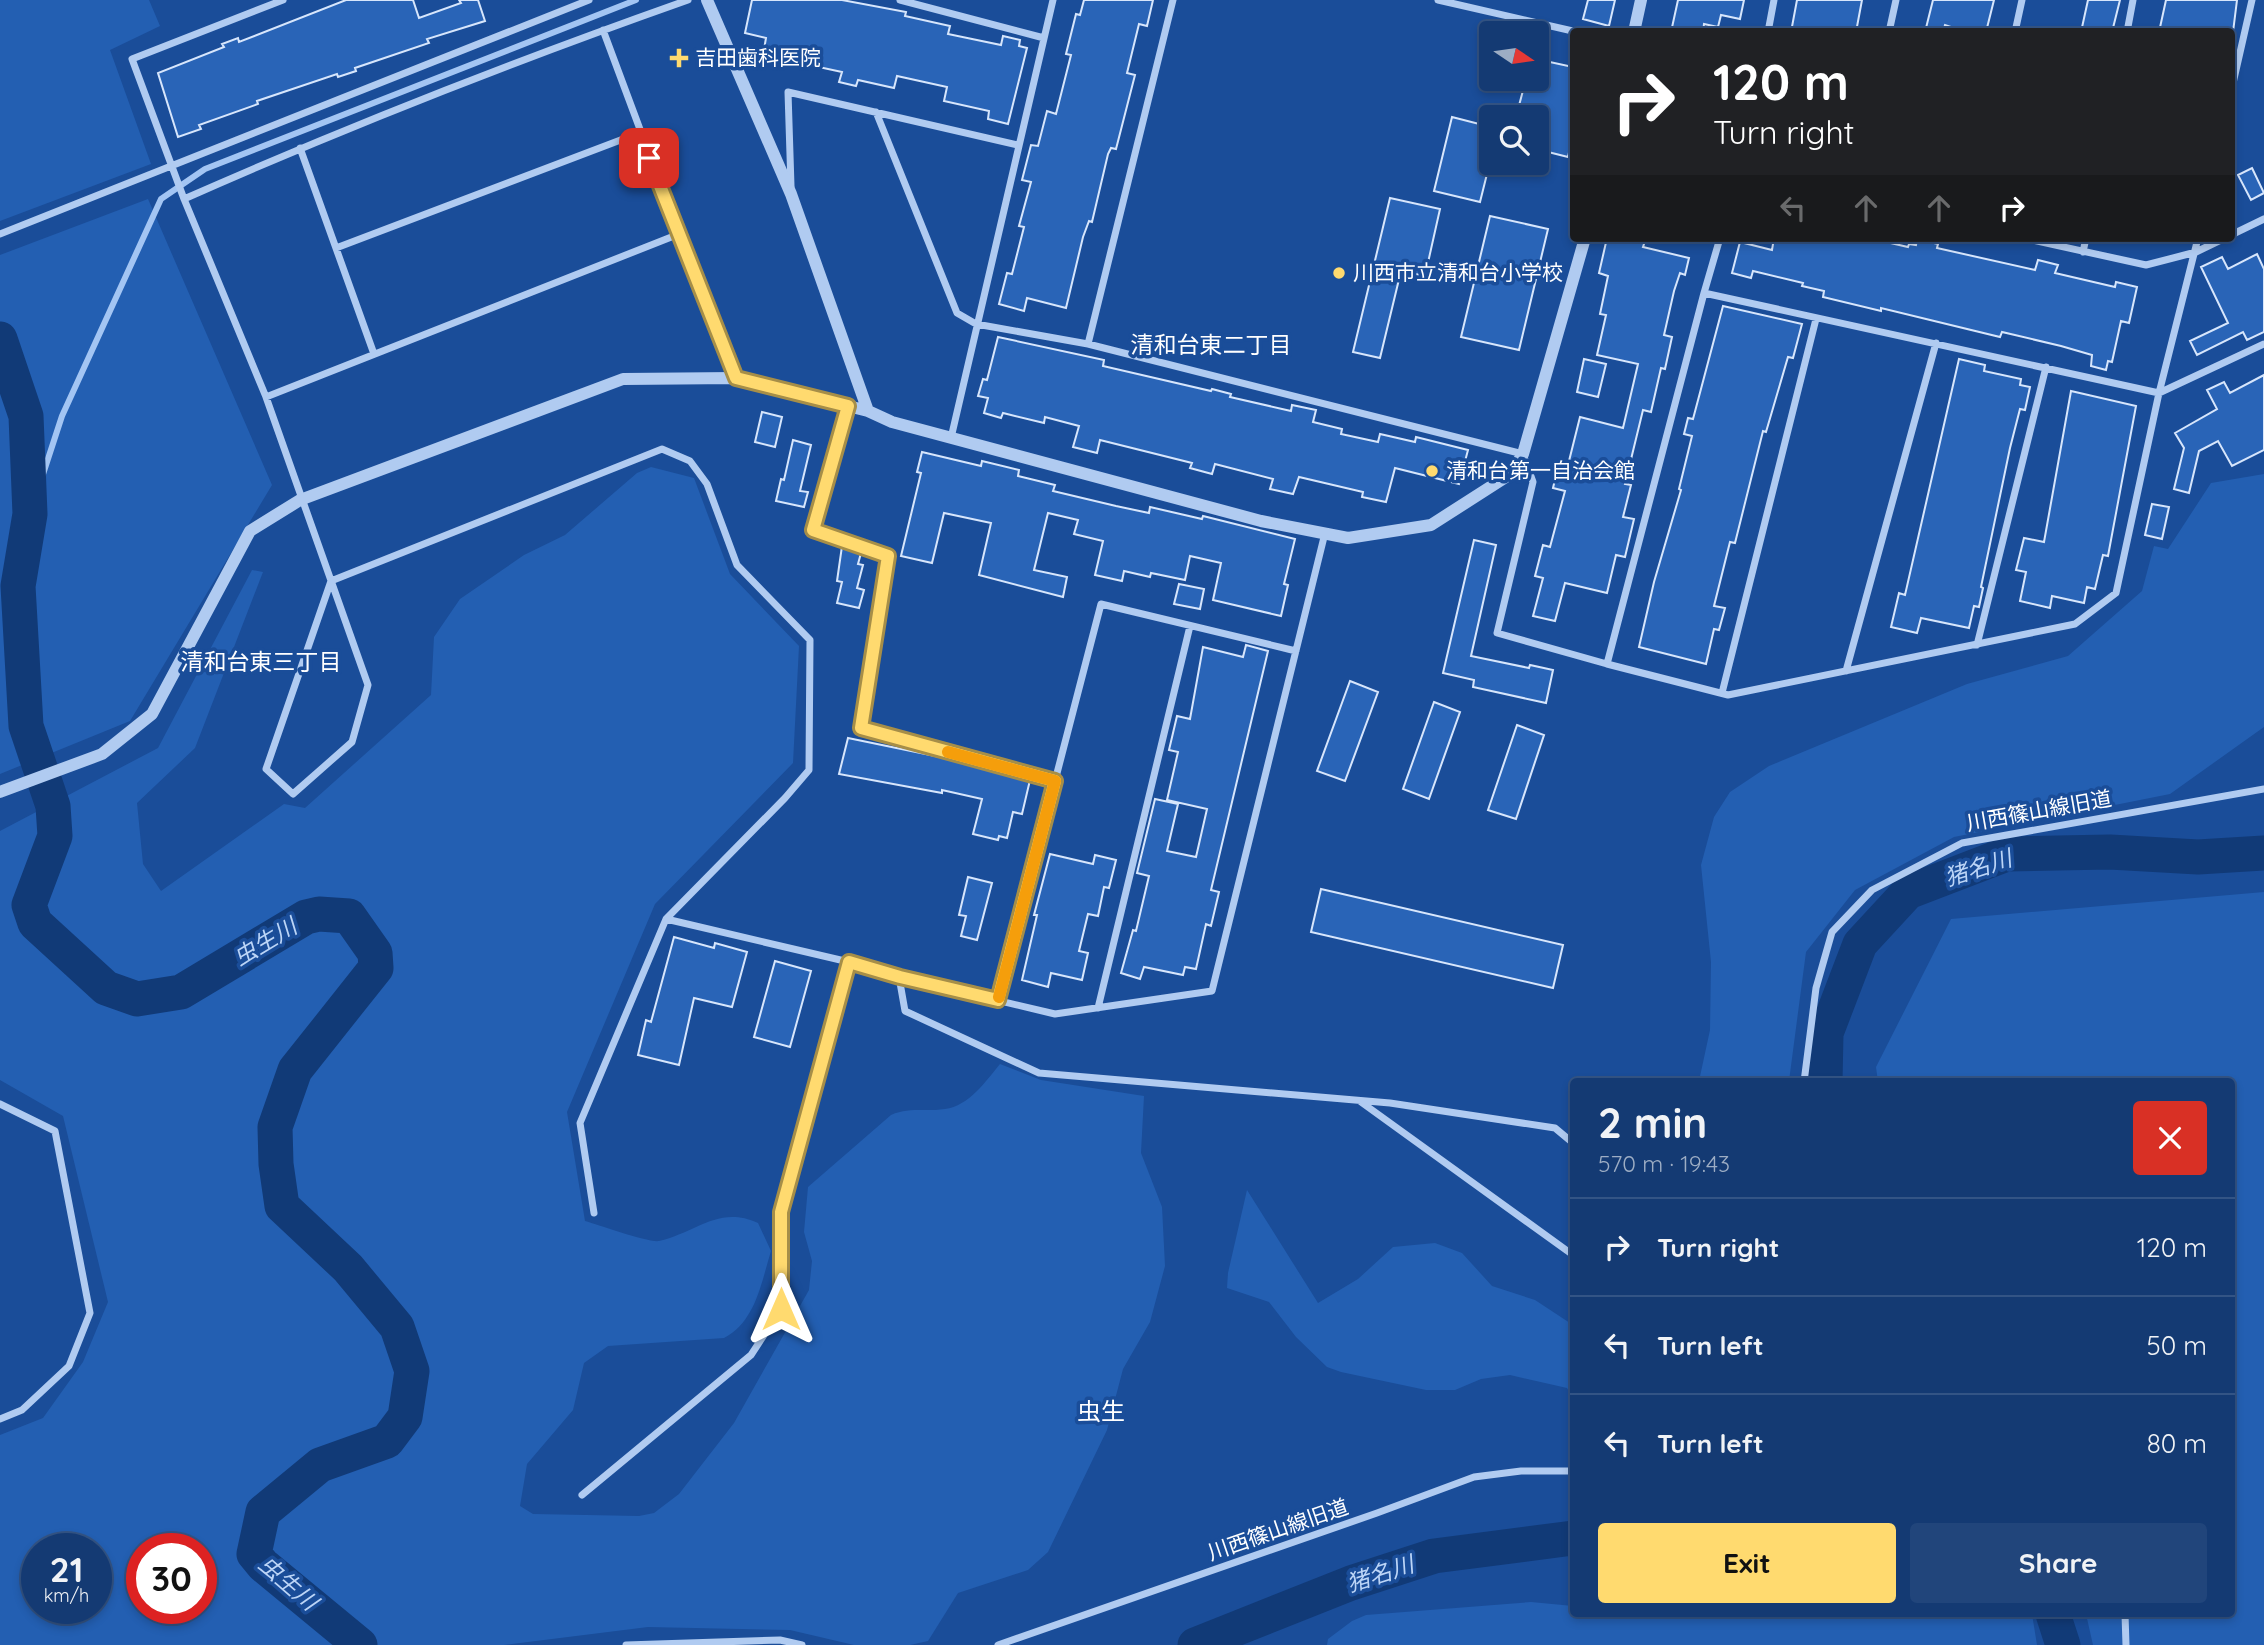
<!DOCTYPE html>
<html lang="en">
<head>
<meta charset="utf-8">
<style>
  body { margin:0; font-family:Quicksand,"Noto Sans JP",sans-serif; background:#21457b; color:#f1f3f6; height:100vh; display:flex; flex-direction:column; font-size:26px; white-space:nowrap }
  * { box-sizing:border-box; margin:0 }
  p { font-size:23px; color:#9dadc4 }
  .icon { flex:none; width:38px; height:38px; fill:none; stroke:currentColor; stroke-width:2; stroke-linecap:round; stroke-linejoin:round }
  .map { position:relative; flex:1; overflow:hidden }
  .sheet { position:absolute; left:1570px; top:1078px; width:665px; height:539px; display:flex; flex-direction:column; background:#143a73; border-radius:7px; box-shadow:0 4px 10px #0003,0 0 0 2px #335485 }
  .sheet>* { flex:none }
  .top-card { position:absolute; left:1570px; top:28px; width:665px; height:214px; border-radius:7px; box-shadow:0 4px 10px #0003,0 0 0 2px #335485; background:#202124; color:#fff; overflow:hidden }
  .needle { width:46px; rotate:103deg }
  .tools { position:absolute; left:1479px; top:21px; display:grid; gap:14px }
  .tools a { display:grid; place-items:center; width:70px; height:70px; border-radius:7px; background:#143a73; box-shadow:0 4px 10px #0003,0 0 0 2px #335485; font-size:35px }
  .speed { position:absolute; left:21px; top:1533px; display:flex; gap:14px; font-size:35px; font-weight:700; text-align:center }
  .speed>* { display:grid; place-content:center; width:91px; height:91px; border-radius:50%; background:#143a73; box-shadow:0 4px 10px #0003,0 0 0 2px #335485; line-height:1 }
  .speed small { font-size:18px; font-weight:400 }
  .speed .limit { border:10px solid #d22; background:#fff; color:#111 }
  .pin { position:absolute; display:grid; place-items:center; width:60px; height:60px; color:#fff; margin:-30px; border-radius:14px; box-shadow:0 4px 10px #0006 }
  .me { position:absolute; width:77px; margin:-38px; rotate:0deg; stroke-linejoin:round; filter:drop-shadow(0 0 5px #0008) }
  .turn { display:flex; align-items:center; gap:24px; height:147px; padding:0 28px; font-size:32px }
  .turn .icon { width:91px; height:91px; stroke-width:2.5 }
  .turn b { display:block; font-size:49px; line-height:60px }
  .lanes { display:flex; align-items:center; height:66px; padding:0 28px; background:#0003; justify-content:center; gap:35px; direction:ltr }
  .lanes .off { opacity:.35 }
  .round { display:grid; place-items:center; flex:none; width:74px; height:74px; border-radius:7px; background:#21457b }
  .overview { display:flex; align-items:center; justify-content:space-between; height:119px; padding:0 28px }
  h1 { font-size:42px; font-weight:800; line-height:52px }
  .action { display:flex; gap:14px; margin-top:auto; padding:14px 28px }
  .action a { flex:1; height:80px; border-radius:7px; background:#ffda6f; color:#111; font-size:28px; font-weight:800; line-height:80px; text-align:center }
  .action a+a { background:#21457b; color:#f1f3f6 }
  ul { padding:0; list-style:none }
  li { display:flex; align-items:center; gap:21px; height:98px; padding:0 28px; border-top:2px solid #335485 }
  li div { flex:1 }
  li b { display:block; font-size:26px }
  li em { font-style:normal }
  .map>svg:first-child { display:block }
</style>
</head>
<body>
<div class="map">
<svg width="2264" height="1645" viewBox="0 0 2264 1645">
  <rect width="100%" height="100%" fill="#1a4d99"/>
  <path fill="#235fb2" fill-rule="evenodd" d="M 0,0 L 149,0 L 160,26 L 110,50 L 151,164 L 0,221 Z
    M 148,199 L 272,485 L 130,721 L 0,774 L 0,255 Z
    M 651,467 L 694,478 L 730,574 L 799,646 L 793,763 L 655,904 L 567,1112 L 585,1221 C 599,1225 649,1243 659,1241 C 696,1233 718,1205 758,1223 L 771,1251 C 761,1283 756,1321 724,1338 L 608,1346 L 584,1363 L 573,1410 L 527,1464 L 520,1506 L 533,1514 L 639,1516 L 654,1513 L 679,1494 L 734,1423 L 809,1290 L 812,1261 L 804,1232 L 808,1187 L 891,1115 C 910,1107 926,1112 945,1109 C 969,1106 986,1081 1000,1064 L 1041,1080 L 1144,1096 L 1141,1153 L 1162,1207 L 1165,1266 L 1150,1322 L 1123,1369 L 1107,1430 L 1048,1552 L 1028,1570 L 958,1593 L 928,1641 L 910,1645 L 854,1645 L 790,1630 L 648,1627 L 504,1645 L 0,1645 L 0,1435 L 43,1418 L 83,1362 L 108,1302 L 63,1116 L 0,1080 L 0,831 L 158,748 L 252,570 L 263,572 L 195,748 L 137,803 L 143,864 L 161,891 L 284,804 L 305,808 L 431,695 L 434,637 L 460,599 L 524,555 L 565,535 L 637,473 ZM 37,1549 L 96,1549 L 96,1608 L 37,1608 ZM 142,1549 L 201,1549 L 201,1608 L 142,1608 Z
    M 2264,474 L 2264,727 L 2170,794 L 1954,837 L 1855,890 L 1806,952 L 1789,1081 L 1699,1081 L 1710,1030 L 1711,962 L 1701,865 L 1714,817 L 1730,792 L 1769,766 L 1967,684 L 2068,656 L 2142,591 L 2154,546 L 2168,549 L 2211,483 Z
    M 2264,892 L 2264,1645 L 2093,1645 L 2086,1614 L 2231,1614 L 2231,1082 L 1878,1082 L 1876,1067 L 1951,919 Z
    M 1247,1190 L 1318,1303 L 1358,1279 L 1393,1247 L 1435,1243 L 1462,1253 L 1492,1286 L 1535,1300 L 1573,1325 L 1573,1398 L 1567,1388 L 1510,1375 L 1481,1379 L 1455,1390 L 1426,1390 L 1341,1372 L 1327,1367 L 1296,1337 L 1269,1302 L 1227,1288 L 1228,1273 Z
    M 1531,1602 L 1573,1606 L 1573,1614 L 2032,1614 L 2037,1645 L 1327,1645 L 1328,1639 L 1352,1621 L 1366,1615 Z"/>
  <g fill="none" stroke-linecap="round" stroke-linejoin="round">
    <path stroke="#a3c5f3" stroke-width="6" d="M 30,514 L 62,416 L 161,199 L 205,169 L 636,0"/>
    <path stroke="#113a77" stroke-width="35" d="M 0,339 L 26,416 L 30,514 L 18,586 L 26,726 L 53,806 L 55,836 L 29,905 L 35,923 L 106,988 L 137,999 L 181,992 L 306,917 L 319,914 L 349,916 L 375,953 L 376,968 L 295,1070 L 275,1127 L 276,1164 L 282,1206 L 348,1268 L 397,1327 L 412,1371 L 405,1417 L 387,1441 L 320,1465 L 263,1512 L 254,1554 L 263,1565 L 360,1645
      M 1825,1082 L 1826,1033 L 1860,944 L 1908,892 L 2007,854 L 2110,852 L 2198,857 L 2264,853
      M 2053,1614 L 2063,1645
      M 1195,1645 L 1351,1583 L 1434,1556 L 1573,1538"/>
  </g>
  <path fill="#2964b7" stroke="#d7e6fc" stroke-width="2" d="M 346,0 L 413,0 L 419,18 L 461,3 L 459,0 L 478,0 L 485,21 L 427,39 L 429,43 L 355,68 L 356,71 L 338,77 L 337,74 L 257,101 L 258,104 L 199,125 L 201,129 L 178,137 L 158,73 L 224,47 L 222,44 L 238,38 L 239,42 Z
    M 752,0 L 842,0 L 906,12 L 905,16 L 950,26 L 948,34 L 1001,45 L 1003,36 L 1020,40 L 1019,46 L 1027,48 L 1008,124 L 988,119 L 989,111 L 944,101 L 947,87 L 897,76 L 894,88 L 858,80 L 856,86 L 839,82 L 842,72 L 763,55 L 766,38 L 745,33 Z
    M 1084,0 L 1153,0 L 1147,26 L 1139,24 L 1127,73 L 1135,75 L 1116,149 L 1111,148 L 1108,154 L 1092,222 L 1089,221 L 1083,237 L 1066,308 L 1027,298 L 1024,311 L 999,304 L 1007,273 L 1012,274 L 1024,227 L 1019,226 L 1031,182 L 1022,180 L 1031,145 L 1038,146 L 1047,111 L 1056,114 L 1071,55 L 1066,54 L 1076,14 L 1080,15 Z
    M 1588,0 L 1615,0 L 1609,26 L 1583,19 Z
    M 1678,0 L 1744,0 L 1740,19 L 1721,15 L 1718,27 L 1704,24 L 1703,32 L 1671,32 Z
    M 1797,0 L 1862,0 L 1856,32 L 1791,32 Z
    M 1933,0 L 1994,0 L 1986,32 L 1966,32 L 1945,25 L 1943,32 L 1925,32 Z
    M 2088,0 L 2120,0 L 2112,32 L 2081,32 Z
    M 2166,0 L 2237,0 L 2233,32 L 2159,32 Z
    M 1536,59 L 1573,67 L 1573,134 L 1568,157 L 1536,149 L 1536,117 L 1516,117 L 1526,79 L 1536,79 Z
    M 1452,117 L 1491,127 L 1491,158 L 1480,202 L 1434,191 Z
    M 2252,168 L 2264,193 L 2251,200 L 2238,175 Z
    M 1390,198 L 1440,209 L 1425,276 L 1401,271 L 1380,358 L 1353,352 Z
    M 1490,216 L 1548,229 L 1519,350 L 1461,337 Z
    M 1607,238 L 1646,238 L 1643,247 L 1689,258 L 1685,275 L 1680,273 L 1674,291 L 1664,335 L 1672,337 L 1665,369 L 1661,368 L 1651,412 L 1643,410 L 1625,484 L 1631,485 L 1623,517 L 1634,519 L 1625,557 L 1616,555 L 1607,593 L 1565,583 L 1555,621 L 1533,616 L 1543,578 L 1535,576 L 1543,545 L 1550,547 L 1565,491 L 1553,488 L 1558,467 L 1567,469 L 1580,417 L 1623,428 L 1638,364 L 1597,355 L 1606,315 L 1600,314 L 1608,276 L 1599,273 Z
    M 1774,238 L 1869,238 L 1908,247 L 1909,244 L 1916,245 L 1917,239 L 1938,244 L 1937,248 L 2035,270 L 2038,260 L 2058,265 L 2055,273 L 2115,287 L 2116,282 L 2137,287 L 2129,323 L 2121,321 L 2112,362 L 2108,361 L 2106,370 L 2091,366 L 2092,355 L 2061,346 L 2002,332 L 2000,337 L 1881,308 L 1881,311 L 1823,297 L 1824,291 L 1802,286 L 1803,283 L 1753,271 L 1751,278 L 1732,273 L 1740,242 L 1772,250 Z
    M 2257,254 L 2264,269 L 2264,332 L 2247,340 L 2243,332 L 2197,355 L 2190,341 L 2228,323 L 2201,267 L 2222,257 L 2228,269 Z
    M 1723,306 L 1802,324 L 1793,358 L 1788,357 L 1766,432 L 1763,431 L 1735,543 L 1730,542 L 1714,606 L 1725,608 L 1719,630 L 1714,629 L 1706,664 L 1639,647 L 1654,582 L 1681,490 L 1679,489 L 1692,436 L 1684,434 L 1688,418 L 1693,419 Z
    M 998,337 L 1104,360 L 1103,366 L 1211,391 L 1212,389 L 1231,394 L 1230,397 L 1291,411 L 1292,405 L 1316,410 L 1313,422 L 1342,429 L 1341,434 L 1378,442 L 1380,434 L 1415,442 L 1416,437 L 1468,450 L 1459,484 L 1395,468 L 1386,502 L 1362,497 L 1363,492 L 1299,477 L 1293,494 L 1270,489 L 1273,479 L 1215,464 L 1212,474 L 1190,468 L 1192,463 L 1100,440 L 1097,453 L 1073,447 L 1079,426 L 1045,417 L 1044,423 L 1003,413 L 1001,418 L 984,413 L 988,398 L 978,396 L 983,379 L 987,380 Z
    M 1584,359 L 1606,364 L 1598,397 L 1577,392 Z
    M 1959,359 L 1985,365 L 1984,371 L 2021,379 L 2020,385 L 2030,387 L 2025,410 L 2020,409 L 2010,448 L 1981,587 L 1983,588 L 1979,607 L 1974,606 L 1969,628 L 1921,618 L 1917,633 L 1891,627 L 1899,593 L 1905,595 Z
    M 2264,375 L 2264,450 L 2232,466 L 2218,441 L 2199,451 L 2189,493 L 2174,489 L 2184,448 L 2175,433 L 2217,409 L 2207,390 L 2224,382 L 2230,393 Z
    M 2071,391 L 2136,406 L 2108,556 L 2103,555 L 2095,589 L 2087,587 L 2084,603 L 2052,596 L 2050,608 L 2020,601 L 2026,572 L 2016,570 L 2024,538 L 2044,542 Z
    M 762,412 L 782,417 L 775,447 L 755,442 Z
    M 793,440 L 811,445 L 800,491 L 808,492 L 804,507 L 776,501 L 781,479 L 784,480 Z
    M 922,452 L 981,466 L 982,461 L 1019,470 L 1018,476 L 1055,485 L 1053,491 L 1116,506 L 1149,513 L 1150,507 L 1202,519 L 1203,516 L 1295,539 L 1284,584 L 1288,585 L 1281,616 L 1213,600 L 1221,563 L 1190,556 L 1185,580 L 1151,573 L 1150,577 L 1124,571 L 1122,581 L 1095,575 L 1103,541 L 1074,534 L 1078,520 L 1048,513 L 1034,570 L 1067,577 L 1063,597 L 979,575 L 991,523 L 944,513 L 932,563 L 901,556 L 921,473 L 917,472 Z
    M 2152,504 L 2169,507 L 2162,539 L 2145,535 Z
    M 1474,540 L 1496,545 L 1471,656 L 1529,668 L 1530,665 L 1553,670 L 1546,703 L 1473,687 L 1474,680 L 1443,673 Z
    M 842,546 L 861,553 L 858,564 L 863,565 L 857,588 L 864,590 L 859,608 L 837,603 L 842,582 L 837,581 Z
    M 1179,584 L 1204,589 L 1200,609 L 1174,604 Z
    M 1246,645 L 1268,651 L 1211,890 L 1219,892 L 1211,926 L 1206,924 L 1196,969 L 1185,967 L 1183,975 L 1144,967 L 1140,979 L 1121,973 L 1133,930 L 1136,931 L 1149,876 L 1137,873 L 1155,799 L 1178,804 L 1167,851 L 1196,857 L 1207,809 L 1167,800 L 1178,752 L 1169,750 L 1177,716 L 1190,719 L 1203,647 L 1243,657 Z
    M 1350,681 L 1378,692 L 1345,781 L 1317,771 Z
    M 1434,702 L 1460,712 L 1429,799 L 1403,789 Z
    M 1517,725 L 1544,735 L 1516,819 L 1488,810 Z
    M 848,738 L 940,757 L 1030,780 L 1022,814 L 1013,812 L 1007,838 L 999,836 L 998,840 L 973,834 L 982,799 L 942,790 L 942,793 L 839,774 Z
    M 1050,854 L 1093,864 L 1095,855 L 1116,860 L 1109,888 L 1104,887 L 1098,916 L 1088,914 L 1079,951 L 1088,953 L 1082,980 L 1051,973 L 1048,987 L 1022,980 L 1037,915 L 1034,915 Z
    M 968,877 L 992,883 L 977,940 L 961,936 L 966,916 L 959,915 Z
    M 1321,889 L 1563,945 L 1553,988 L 1311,932 Z
    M 674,937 L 714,948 L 715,943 L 747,952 L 732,1007 L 694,998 L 679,1065 L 638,1055 L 646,1020 L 651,1022 Z
    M 775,961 L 811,971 L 790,1047 L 754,1037 Z"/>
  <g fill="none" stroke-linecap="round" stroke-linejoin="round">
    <path stroke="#b0cbf1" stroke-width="7" d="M 283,0 L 132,59 L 184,199 L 266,397 L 368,685 L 352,742 L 293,794 L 266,769 L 331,581 L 662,449 L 690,461 L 707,484 L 737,565 L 810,640 L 809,770 L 785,798 L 666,919 L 580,1123 L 594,1213
      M 900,0 L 1044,38
      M 1438,0 L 1577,32
      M 603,30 L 679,234
      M 1768,32 L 1774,0
      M 1889,32 L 1896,0
      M 2015,32 L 2022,0
      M 2127,32 L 2133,0
      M 2231,92 L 2252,0
      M 876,112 L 957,313 L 976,324 L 1088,344 L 1523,454 L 1533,482 L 1497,633 L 1607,664 L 1704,293 L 2159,393 L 2264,344
      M 300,148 L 374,354
      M 791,186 L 788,92 L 1018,145
      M 184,199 C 349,126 518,60 688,0
      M 0,234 L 589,0
      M 2231,235 L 2264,219
      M 2023,238 L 2146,265 L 2196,252 L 2225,238
      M 336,248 L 639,133
      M 2083,252 L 2086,238
      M 1704,293 L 1720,238
      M 1088,344 L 1173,0
      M 266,397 L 679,234 L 736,378
      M 847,406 L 813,530 L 888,556 L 861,728 L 1055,781
      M 951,438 L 1053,0
      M 1977,645 L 2046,367
      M 1607,664 L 1728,695 L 2075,624 L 2116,593 L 2159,393 L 2198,238
      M 1846,671 L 1936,343
      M 1722,693 L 1816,319
      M 849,962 L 899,977 L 905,1011 L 1039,1073 L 1390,1103 L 1555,1128 L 1573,1143
      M 899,977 L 1055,1014 L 1212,991 L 1325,533
      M 998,1000 L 1101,604 L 1296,651
      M 1098,1008 L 1190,626
      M 1804,1082 L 1816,988 L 1832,932 L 1872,890 L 1962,843 L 2264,789
      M 1361,1102 L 1573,1255
      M 0,1104 L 55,1131 L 90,1313 L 69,1366 L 22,1410 L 0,1419
      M 582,1495 L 751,1355 L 781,1309 L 781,1212 L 849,962 L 666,919
      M 2125,1614 L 2126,1645
      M 626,1645 L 780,1640 L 802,1645
      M 998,1645 L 1377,1513 L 1474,1477 L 1521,1471 L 1573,1471"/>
    <path stroke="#b0cbf1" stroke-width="12" d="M 707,0 L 791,194 L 868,411
      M 1634,32 L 1641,0
      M 0,792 L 102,754 L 152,714 L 250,531 L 300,500 L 623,379 L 736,378 L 868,411 L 892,422 L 1261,521 L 1348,538 L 1431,525 L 1509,475 L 1523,454 L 1585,238"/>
  </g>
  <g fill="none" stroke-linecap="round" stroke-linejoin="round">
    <defs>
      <path id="route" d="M 649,158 L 736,378 L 848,406 L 813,530 L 888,556 L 861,728 L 1055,781 L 998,1000 L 900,977 L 849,962 L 781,1212 L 781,1309"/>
    </defs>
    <use href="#route" stroke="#a68e48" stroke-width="18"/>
    <use href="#route" stroke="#ffda6f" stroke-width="12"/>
    <path stroke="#f59e0b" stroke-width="12" d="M 948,752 L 1055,781 L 999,997"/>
  </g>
  <g fill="#ffda6f" stroke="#1a4d99" stroke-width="2.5">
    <path d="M675.5 47.5h7v7h7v7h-7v7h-7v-7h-7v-7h7z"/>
    <circle cx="1339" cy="273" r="7"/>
    <circle cx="1432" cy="471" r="7"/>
  </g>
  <g text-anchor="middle" stroke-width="7" stroke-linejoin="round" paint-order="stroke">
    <g font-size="21" fill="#fff" stroke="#1a4d99" text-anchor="start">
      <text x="695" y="65">吉田歯科医院</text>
      <text x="1353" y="280">川西市立清和台小学校</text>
      <text x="1446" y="478">清和台第一自治会館</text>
    </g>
    <g font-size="21" fill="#fff" stroke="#1a4d99">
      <text transform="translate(2039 811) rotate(-10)" y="7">川西篠山線旧道</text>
      <text transform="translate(1278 1530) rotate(-19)" y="7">川西篠山線旧道</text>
    </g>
    <g font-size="23" fill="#fff" stroke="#1a4d99">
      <text x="1211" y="353">清和台東二丁目</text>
      <text x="261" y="670">清和台東三丁目</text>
    </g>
    <g font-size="23" font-style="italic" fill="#bcd5f7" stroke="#1a4d99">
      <text transform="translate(1978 868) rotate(-18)" y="8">猪名川</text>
      <text transform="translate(265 942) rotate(-31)" y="8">虫生川</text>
      <text transform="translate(1380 1574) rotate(-18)" y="8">猪名川</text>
      <text transform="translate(288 1583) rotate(41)" y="8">虫生川</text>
    </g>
    <g font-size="24" fill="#fff" stroke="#1a4d99">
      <text x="1101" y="1420">虫生</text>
    </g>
  </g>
</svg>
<div class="tools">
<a><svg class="needle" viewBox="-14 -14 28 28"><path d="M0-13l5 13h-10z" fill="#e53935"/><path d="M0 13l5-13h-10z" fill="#9dadc4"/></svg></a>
<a><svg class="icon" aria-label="search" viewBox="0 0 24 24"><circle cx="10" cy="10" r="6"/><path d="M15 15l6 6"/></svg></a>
</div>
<div class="speed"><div>21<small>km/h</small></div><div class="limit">30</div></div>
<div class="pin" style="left:649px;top:158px;background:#d93025"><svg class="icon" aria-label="arrive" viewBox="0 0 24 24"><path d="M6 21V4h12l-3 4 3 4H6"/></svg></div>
<svg class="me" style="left:781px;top:1309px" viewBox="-20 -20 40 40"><path d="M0-17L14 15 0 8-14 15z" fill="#ffda6f" stroke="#fff" stroke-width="4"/></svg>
<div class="top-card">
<div class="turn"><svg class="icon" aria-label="right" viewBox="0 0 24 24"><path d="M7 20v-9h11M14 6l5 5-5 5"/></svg><div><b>120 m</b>Turn right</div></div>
<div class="lanes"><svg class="icon off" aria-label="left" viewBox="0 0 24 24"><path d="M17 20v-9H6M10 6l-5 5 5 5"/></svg><svg class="icon off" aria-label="ahead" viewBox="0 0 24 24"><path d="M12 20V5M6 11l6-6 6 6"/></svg><svg class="icon off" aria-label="ahead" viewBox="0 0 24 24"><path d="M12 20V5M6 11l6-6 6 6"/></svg><svg class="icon" aria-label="right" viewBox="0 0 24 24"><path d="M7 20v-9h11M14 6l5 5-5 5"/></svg></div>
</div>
<section class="sheet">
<div class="overview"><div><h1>2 min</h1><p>570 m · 19:43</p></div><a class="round" style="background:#d93025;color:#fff"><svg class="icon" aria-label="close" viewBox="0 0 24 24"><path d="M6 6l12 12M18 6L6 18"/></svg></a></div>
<ul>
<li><svg class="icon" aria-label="right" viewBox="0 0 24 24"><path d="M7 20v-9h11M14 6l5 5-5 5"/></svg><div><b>Turn right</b></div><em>120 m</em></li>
<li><svg class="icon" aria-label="left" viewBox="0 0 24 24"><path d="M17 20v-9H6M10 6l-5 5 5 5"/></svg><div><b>Turn left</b></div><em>50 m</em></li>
<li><svg class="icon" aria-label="left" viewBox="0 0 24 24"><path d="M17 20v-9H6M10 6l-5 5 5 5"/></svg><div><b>Turn left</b></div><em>80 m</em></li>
</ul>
<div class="action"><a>Exit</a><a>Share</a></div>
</section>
</div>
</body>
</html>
